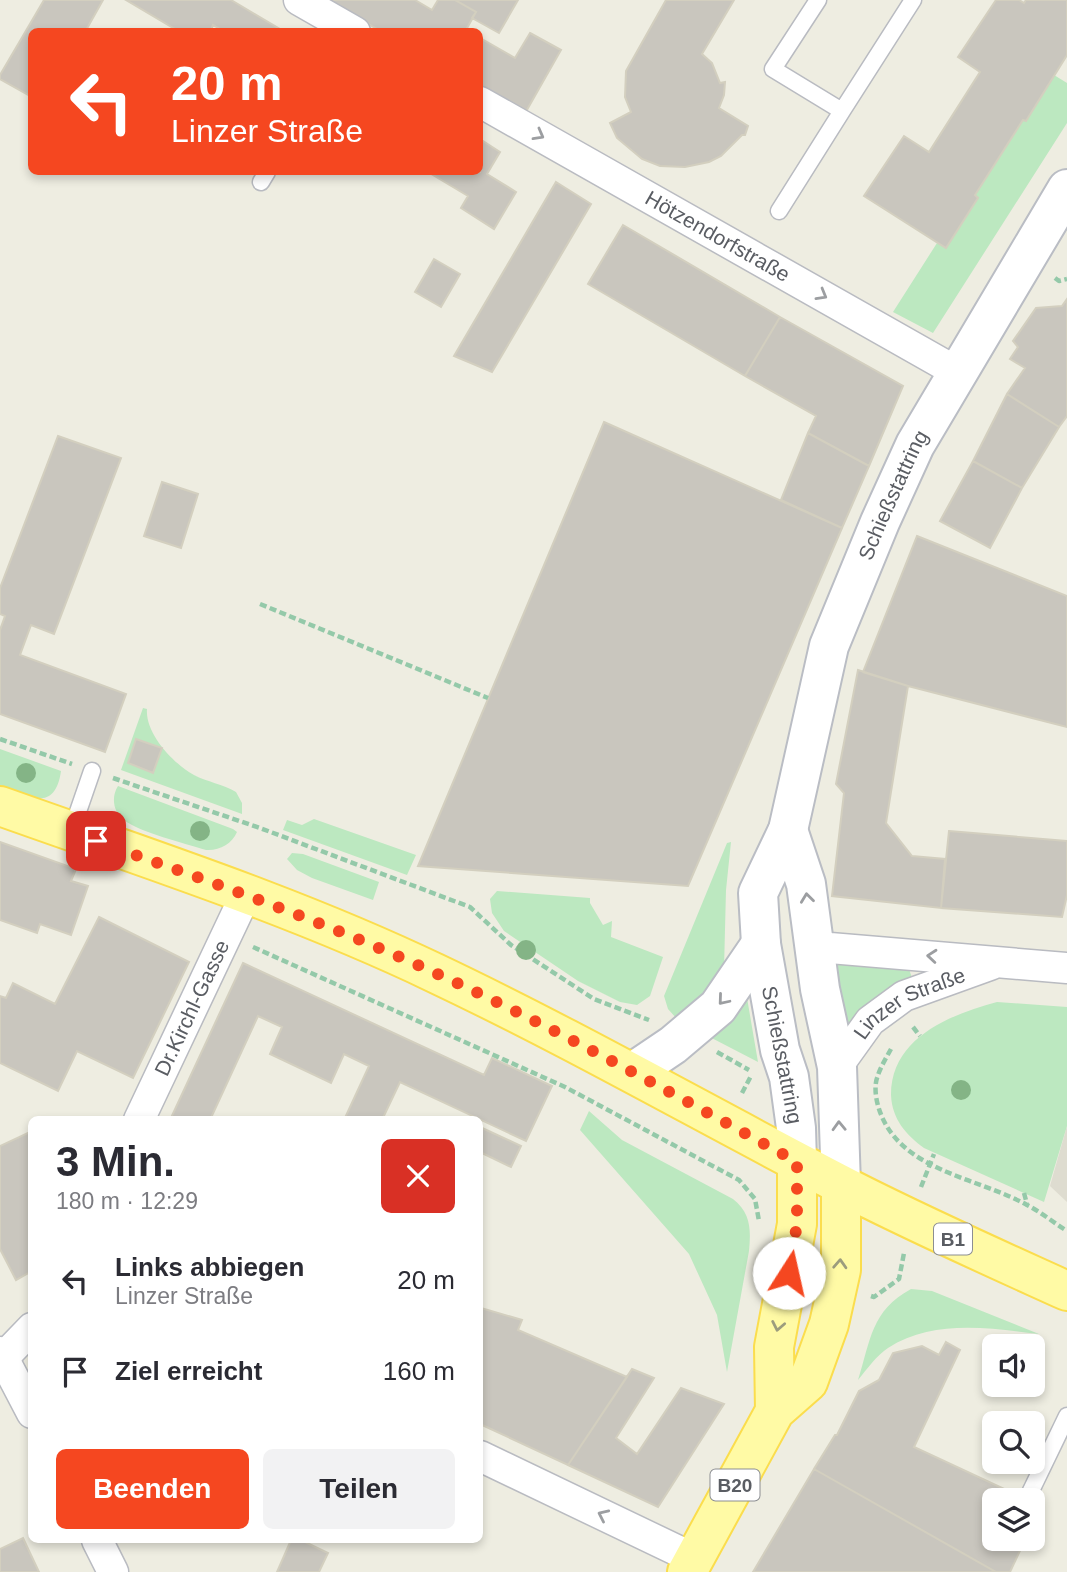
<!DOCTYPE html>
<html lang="de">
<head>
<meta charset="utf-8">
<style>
  body { margin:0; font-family:Arial,sans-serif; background:#f2f2f3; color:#2b2b33; height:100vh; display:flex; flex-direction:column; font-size:26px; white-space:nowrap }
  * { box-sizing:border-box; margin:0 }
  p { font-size:23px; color:#7c7c81 }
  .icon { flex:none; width:38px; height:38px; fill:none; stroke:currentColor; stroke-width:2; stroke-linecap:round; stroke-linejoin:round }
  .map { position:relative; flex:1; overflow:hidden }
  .side { position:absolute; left:28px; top:1116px; width:455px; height:427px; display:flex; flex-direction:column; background:#fff; border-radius:10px; box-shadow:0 4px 10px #0003 }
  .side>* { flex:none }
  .hud { position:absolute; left:28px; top:28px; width:455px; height:147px; border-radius:10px; box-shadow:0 4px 10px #0003; background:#f54720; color:#fff; overflow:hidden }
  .fabs { position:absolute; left:982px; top:1334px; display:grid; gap:14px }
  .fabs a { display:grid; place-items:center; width:63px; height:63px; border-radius:10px; background:#fff; box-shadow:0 4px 10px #0003; font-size:35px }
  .pin { position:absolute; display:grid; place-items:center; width:60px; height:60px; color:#fff; margin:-30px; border-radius:14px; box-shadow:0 4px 10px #0006 }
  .me { position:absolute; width:77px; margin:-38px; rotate:10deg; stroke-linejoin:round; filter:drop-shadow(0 0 5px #0008) }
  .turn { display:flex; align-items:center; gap:24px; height:147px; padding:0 28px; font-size:32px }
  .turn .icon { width:91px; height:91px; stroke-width:2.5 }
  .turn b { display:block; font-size:49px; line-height:60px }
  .round { display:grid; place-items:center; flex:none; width:74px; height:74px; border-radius:10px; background:#f2f2f3 }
  .summary { display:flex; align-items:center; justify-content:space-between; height:119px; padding:0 28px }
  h1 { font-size:42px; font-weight:700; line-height:52px }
  .primary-button { display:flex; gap:14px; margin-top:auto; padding:14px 28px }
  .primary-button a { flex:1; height:80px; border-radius:10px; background:#f54720; color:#fff; font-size:28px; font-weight:700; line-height:80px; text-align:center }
  .primary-button a+a { background:#f2f2f3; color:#2b2b33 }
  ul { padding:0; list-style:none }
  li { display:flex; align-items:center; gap:21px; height:91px; padding:0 28px }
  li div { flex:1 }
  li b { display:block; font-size:26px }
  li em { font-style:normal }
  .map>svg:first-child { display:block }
</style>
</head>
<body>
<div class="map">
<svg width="1067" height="1572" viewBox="0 0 1067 1572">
  <rect width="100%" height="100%" fill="#eeede1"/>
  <path fill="#dedcd0" d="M 1067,1126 L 1067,1202 L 1050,1186 Z"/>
  <path fill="#bce8c0" d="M 1054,75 L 1067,83 L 1067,123 L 933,333 L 893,312 L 937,243 L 946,248 L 975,195 L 1023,120 L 1026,121 Z
    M 143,708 L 147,709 C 145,734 174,764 194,775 C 207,782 223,784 236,792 L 242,803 L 242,814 L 121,770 Z
    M 0,749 L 61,771 C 55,814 27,796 0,786 Z
    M 118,786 L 233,829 L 237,832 C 232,844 219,851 206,850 C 184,843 141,833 124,820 C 113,812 111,797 118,786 Z
    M 314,819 L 416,855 L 407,875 L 283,830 L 287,820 L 302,825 Z
    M 731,842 L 726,890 L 724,969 L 716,985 L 677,1019 L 668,1009 L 664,996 L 727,843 Z
    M 292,853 L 303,854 L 379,882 L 373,900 L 312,878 L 297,870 L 287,859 Z
    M 497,891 L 590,898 L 590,903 L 603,925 L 612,921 L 611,937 L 663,957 L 650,996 L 637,1005 L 620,1002 L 578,981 L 504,931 L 492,913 L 490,899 Z
    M 833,957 L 907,963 L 912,978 L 848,1032 Z
    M 746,992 L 758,1062 L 702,1033 Z
    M 997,1002 L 1067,1007 L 1067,1126 L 1044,1202 L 924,1148 C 906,1135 892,1119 891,1095 C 891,1038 949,1015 997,1002 Z
    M 589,1111 L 622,1140 L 733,1199 C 751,1213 751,1230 749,1251 L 727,1372 L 717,1315 L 689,1254 L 580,1130 Z
    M 911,1289 L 932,1291 L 1039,1334 C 989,1328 933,1319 888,1348 C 877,1355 867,1369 858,1380 C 871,1339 871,1311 911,1289 Z"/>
  <path fill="#c9c6be" stroke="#d3cfbf" stroke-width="2" d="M 44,0 L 103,0 L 85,32 L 32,32 L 32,97 L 0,79 L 0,75 Z
    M 126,0 L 231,0 L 285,32 L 225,32 L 213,25 L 210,32 L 180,32 Z
    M 328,0 L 415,0 L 432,10 L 438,0 L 455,0 L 476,12 L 466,30 L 469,32 L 382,32 Z
    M 455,0 L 518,0 L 499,33 L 472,18 L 476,12 Z
    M 666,0 L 734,0 L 702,54 L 712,63 L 720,83 L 725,82 L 724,95 L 719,108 L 748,126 L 745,135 L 742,135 L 721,156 L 709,162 L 685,167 L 660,166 L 642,159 L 617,138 L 610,123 L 631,112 L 625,97 L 626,71 Z
    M 996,0 L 1019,0 L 1024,3 L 1026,0 L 1067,0 L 1067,55 L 1026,121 L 1023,120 L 975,195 L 978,198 L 946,248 L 864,196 L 904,136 L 929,152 L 980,72 L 958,57 Z
    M 530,33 L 561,50 L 524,115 L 480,89 L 480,38 L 515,58 Z
    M 480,139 L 500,152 L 487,174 L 516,192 L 494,229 L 461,208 L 468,196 L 428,172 L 480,172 Z
    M 556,182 L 591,204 L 492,372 L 454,356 Z
    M 623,225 L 780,317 L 745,376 L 588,284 Z
    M 434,259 L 460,274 L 441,307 L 415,292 Z
    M 1067,299 L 1067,416 L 1059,427 L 1007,394 L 1025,368 L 1010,359 L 1018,347 L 1013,341 L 1036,308 L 1062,306 Z
    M 780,317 L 903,386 L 869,466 L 808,433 L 816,416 L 745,376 Z
    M 1007,394 L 1059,427 L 1022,488 L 973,461 Z
    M 604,422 L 842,528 L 688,886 L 418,866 Z
    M 808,433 L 869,466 L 842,528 L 781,500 Z
    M 58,436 L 121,458 L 54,634 L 31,625 L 20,655 L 126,694 L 105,752 L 0,714 L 0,630 L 5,616 L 0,614 L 0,588 Z
    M 973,461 L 1022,488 L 990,548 L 940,521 Z
    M 162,482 L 198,494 L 181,548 L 144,536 Z
    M 917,536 L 1067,596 L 1067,727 L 908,686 L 863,672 Z
    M 858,670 L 908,686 L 886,823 L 912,856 L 945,859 L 941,908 L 832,896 L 844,793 L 836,784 Z
    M 136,739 L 162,748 L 153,773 L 128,763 Z
    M 949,831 L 1067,841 L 1067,895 L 1062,917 L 941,908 Z
    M 0,842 L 76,869 L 71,881 L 88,886 L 71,935 L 40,924 L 37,933 L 0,920 Z
    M 99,917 L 189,962 L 133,1078 L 77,1051 L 58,1091 L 0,1063 L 0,996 L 6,998 L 13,983 L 55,1004 Z
    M 243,963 L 484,1075 L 492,1058 L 552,1086 L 526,1141 L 400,1082 L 382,1120 L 344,1120 L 369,1066 L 344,1054 L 331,1083 L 270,1054 L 282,1027 L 258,1016 L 210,1120 L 170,1120 Z
    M 480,1127 L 521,1146 L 511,1167 L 480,1152 Z
    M 32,1131 L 32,1271 L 16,1280 L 0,1249 L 0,1146 Z
    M 481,1308 L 522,1320 L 518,1330 L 627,1377 L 568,1465 L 480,1424 Z
    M 946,1342 L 960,1350 L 914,1447 L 1028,1500 L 994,1500 L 994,1538 L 1026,1538 L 1010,1572 L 996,1572 L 814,1469 L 835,1435 L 837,1435 L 859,1391 L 879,1380 L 893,1353 L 922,1346 L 939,1355 Z
    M 632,1369 L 654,1378 L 616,1438 L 637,1454 L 681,1388 L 724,1404 L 658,1507 L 568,1465 Z
    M 814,1469 L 996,1572 L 753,1572 Z
    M 1032,1502 L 1042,1506 L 1032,1525 Z
    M 23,1538 L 39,1572 L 0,1572 L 0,1549 Z
    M 291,1540 L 301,1540 L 328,1553 L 319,1572 L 277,1572 Z"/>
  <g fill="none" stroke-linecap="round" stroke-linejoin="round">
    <defs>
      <path id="service" d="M 842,111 L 913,0
        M 261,182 L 267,172
        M 779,211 L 842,111 L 773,69 L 818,0
        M 71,832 L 92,771
        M 1027,1499 L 1067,1416"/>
      <g id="minor">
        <path d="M 299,0 L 355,32"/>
        <path id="s1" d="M 480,102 L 957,372"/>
        <path d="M 813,944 L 830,948 L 1067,968"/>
        <path id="s2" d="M 837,1067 L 870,1021 L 904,996 L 990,965"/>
        <path id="s3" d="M 139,1120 L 246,894"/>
        <path d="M 0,1352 L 32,1413"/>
        <path d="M 3,1358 L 32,1328"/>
        <path d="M 480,1456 L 695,1559"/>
        <path d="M 97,1540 L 113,1572"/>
      </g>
      <g id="secondary">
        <path d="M 788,830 L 806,884 L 820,989 L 837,1067 L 841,1185"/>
        <path d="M 633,1072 L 673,1045 L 718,1007 L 761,944"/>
        <path id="s4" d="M 797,1162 L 796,1128 L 789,1077 L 780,1050 L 761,944 L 758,893 L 788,830 L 829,646 L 880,522 L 915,445 L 1067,189"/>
      </g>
      <path id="primary" d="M 0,806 C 146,858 295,906 435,973 C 572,1038 703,1113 838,1183 C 913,1222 990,1256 1067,1291
        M 775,1411 L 774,1347 L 797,1224 L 797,1162
        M 687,1572 L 775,1411 L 808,1382 L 829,1324 L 841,1270 L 841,1185"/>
    </defs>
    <use href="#service" stroke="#b9bbc1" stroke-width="19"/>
    <use href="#minor" stroke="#b9bbc1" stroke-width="33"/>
    <use href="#secondary" stroke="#babdc4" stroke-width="42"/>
    <use href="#primary" stroke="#fbdd4d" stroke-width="42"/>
    <path stroke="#94c9a9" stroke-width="4.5" stroke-dasharray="7 3.5" stroke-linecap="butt" d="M 1055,278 L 1059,281 L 1067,279
      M 260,604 L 488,698
      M 0,739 L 72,764
      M 113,778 L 260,828 L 470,907 L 511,945 L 594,999 L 649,1020
      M 253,947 L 565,1087 L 739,1180 L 755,1199 L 759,1221
      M 913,1027 L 920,1036
      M 891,1049 C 886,1058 880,1068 877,1078 C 874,1087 876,1100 879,1109 C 899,1171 977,1177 1027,1205 C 1041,1212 1054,1223 1067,1231
      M 717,1052 L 749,1070
      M 742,1093 L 751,1076
      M 921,1187 L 934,1154
      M 1024,1193 L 1027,1204
      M 871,1296 L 874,1297 L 899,1279 L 904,1253"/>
    <use href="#service" stroke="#fff" stroke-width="16"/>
    <use href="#minor" stroke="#fff" stroke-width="30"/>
    <use href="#secondary" stroke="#fff" stroke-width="38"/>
    <use href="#primary" stroke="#fffaa5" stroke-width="38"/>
  </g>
  <g fill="#84b486">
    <circle cx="26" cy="773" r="10"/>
    <circle cx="200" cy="831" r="10"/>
    <circle cx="526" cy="950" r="10"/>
    <circle cx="961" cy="1090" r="10"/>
  </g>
  <defs><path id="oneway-chevron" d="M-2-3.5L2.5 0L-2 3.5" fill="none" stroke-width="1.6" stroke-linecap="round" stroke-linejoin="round" transform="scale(1.75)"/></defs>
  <g stroke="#9c9ea1">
    <use href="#oneway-chevron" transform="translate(539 135) rotate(29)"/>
    <use href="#oneway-chevron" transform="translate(822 295) rotate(30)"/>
    <use href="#oneway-chevron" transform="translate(807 898) rotate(-97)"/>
    <use href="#oneway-chevron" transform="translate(932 956) rotate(-175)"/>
    <use href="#oneway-chevron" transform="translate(723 1000) rotate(130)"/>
    <use href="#oneway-chevron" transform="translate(839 1126) rotate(-92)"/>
    <use href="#oneway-chevron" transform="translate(603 1515) rotate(-155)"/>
  </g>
  <g stroke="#9c9c7d">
    <use href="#oneway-chevron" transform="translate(840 1264) rotate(-87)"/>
    <use href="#oneway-chevron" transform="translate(778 1326) rotate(101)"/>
  </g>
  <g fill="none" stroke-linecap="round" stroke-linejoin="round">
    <path stroke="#f54720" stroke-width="12" stroke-dasharray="0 21.6" d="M 96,841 C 209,881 322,921 431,971 C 556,1028 677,1096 797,1162 L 797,1224 L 789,1273"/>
  </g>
  <g text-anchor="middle" stroke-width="5" stroke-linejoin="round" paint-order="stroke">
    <g fill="#fff" stroke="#8c8e92" stroke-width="2">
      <rect x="934" y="1223.5" width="38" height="31" rx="5"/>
      <rect x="710.5" y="1469.5" width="49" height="31" rx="5"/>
    </g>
    <g font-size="19" font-weight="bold" fill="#5a5d63">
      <text x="953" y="1246">B1</text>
      <text x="735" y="1492">B20</text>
    </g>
    <g font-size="21" fill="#5a5d63" stroke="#fff">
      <text dy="7" stroke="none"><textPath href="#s1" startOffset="273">Hötzendorfstraße</textPath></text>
      <text dy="7" stroke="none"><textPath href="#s4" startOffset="695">Schießstattring</textPath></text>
      <text dy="7" stroke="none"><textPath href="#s3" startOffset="124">Dr.Kirchl-Gasse</textPath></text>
      <text dy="7" stroke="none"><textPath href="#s2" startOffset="100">Linzer Straße</textPath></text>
      <text transform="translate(782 1055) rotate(79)" y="7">Schießstattring</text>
    </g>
  </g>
</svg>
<div class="fabs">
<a><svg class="icon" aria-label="sound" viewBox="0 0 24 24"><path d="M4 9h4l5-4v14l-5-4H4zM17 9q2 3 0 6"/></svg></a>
<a><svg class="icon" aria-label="search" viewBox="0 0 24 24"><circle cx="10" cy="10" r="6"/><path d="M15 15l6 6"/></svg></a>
<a><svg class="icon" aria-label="layers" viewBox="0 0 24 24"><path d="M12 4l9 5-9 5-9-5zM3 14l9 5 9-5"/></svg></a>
</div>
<div class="pin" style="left:96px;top:841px;background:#d93025"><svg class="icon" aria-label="arrive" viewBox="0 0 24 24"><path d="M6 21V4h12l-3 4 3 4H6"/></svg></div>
<svg class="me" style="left:789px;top:1273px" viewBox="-20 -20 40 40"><circle r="19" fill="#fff"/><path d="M0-13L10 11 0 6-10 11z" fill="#f54720"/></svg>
<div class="hud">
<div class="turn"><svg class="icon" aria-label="left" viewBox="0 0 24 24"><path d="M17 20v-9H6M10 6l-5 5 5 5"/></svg><div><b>20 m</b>Linzer Straße</div></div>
</div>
<section class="side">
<div class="summary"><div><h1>3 Min.</h1><p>180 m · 12:29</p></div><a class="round" style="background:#d93025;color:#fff"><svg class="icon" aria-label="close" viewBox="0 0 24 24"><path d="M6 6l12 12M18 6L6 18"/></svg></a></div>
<ul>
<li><svg class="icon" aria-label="left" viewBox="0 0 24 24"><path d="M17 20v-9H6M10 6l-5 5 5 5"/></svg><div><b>Links abbiegen</b><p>Linzer Straße</p></div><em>20 m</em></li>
<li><svg class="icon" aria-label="arrive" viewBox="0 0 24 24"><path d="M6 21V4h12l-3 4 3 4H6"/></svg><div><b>Ziel erreicht</b></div><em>160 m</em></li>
</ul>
<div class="primary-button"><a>Beenden</a><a>Teilen</a></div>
</section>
</div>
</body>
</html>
